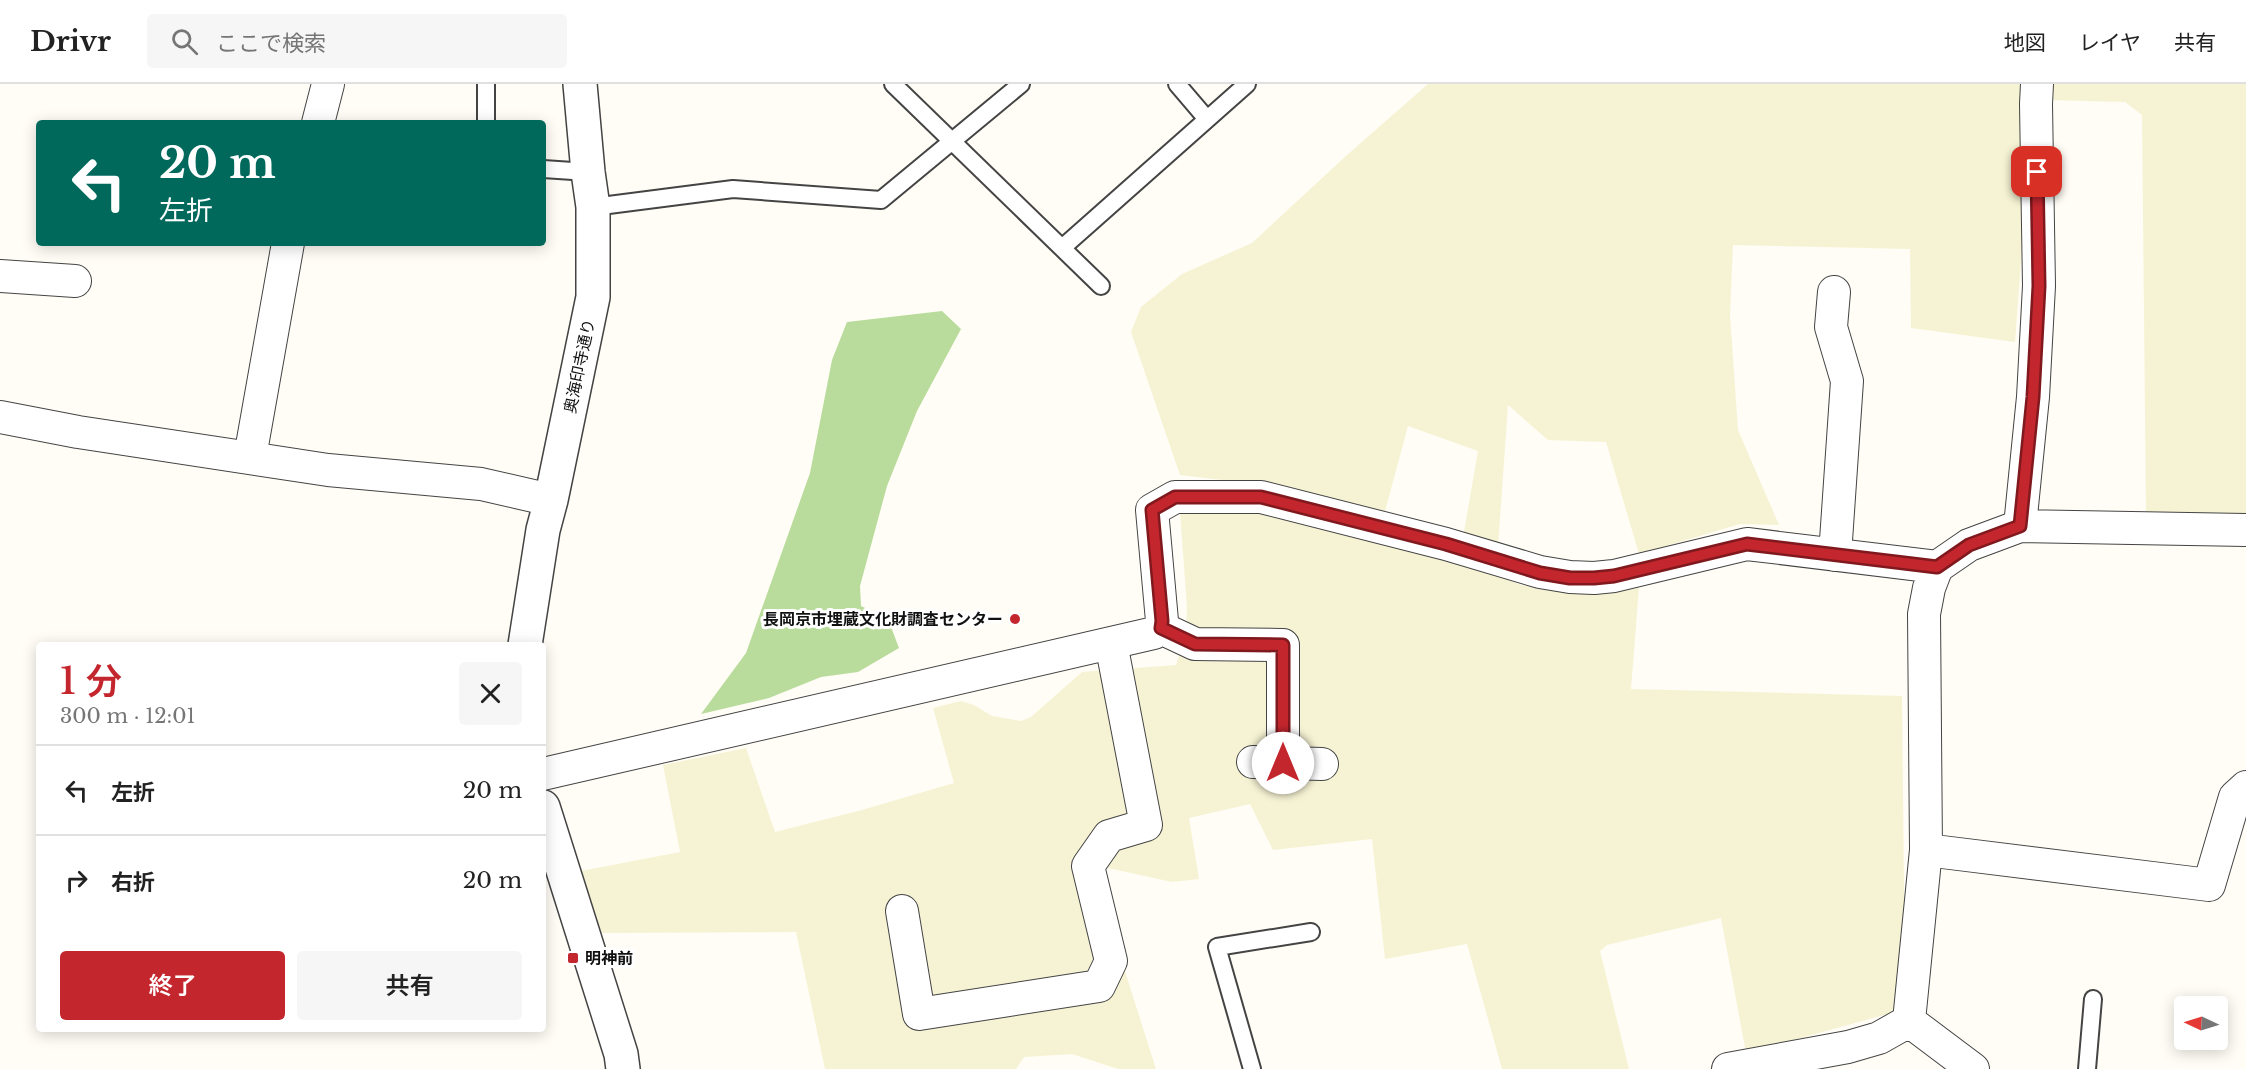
<!DOCTYPE html>
<html lang="ja">
<head>
<meta charset="utf-8">
<style>
  body { margin:0; font-family:"Libre Baskerville","Noto Sans JP",serif; background:#f6f6f6; color:#222; height:100vh; display:flex; flex-direction:column; font-size:22px; white-space:nowrap }
  * { box-sizing:border-box; margin:0 }
  p { font-size:20px; color:#767676 }
  .icon { flex:none; width:33px; height:33px; fill:none; stroke:currentColor; stroke-width:2; stroke-linecap:round; stroke-linejoin:round }
  .map { position:relative; flex:1; overflow:hidden }
  .details { position:absolute; left:36px; top:558px; width:510px; height:390px; display:flex; flex-direction:column; background:#fff; border-radius:6px; box-shadow:0 3px 15px #0003 }
  .details>* { flex:none }
  .guide { position:absolute; left:36px; top:36px; width:510px; height:126px; border-radius:6px; box-shadow:0 3px 15px #0003; background:#00695c; color:#fff; overflow:hidden }
  .needle { width:39px; rotate:274deg }
  .buttons { position:absolute; left:2174px; top:912px; display:grid; gap:12px }
  .buttons a { display:grid; place-items:center; width:54px; height:54px; border-radius:6px; background:#fff; box-shadow:0 3px 15px #0003; font-size:30px }
  .pin { position:absolute; display:grid; place-items:center; width:51px; height:51px; color:#fff; margin:-26px; border-radius:12px; box-shadow:0 3px 9px #0006 }
  .me { position:absolute; width:66px; margin:-33px; rotate:0deg; stroke-linejoin:round; filter:drop-shadow(0 0 4px #0008) }
  .turn { display:flex; align-items:center; gap:21px; height:126px; padding:0 24px; font-size:27px }
  .turn .icon { width:78px; height:78px; stroke-width:2.5 }
  .turn b { display:block; font-size:42px; line-height:51px }
  .round { display:grid; place-items:center; flex:none; width:63px; height:63px; border-radius:6px; background:#f6f6f6 }
  .overview { display:flex; align-items:center; justify-content:space-between; height:102px; padding:0 24px }
  h1 { font-size:36px; font-weight:600; line-height:45px; color:#c4262e }
  .primary-button { display:flex; gap:12px; margin-top:auto; padding:12px 24px }
  .primary-button a { flex:1; height:69px; border-radius:6px; background:#c4262e; color:#fff; font-size:24px; font-weight:600; line-height:69px; text-align:center }
  .primary-button a+a { background:#f6f6f6; color:#222 }
  ul { padding:0; list-style:none }
  li { display:flex; align-items:center; gap:18px; height:90px; padding:0 24px; border-top:2px solid #e0e0e0 }
  li div { flex:1 }
  li b { display:block; font-size:22px }
  li em { font-style:normal }
  header { display:flex; align-items:center; gap:36px; box-sizing:border-box; height:84px; padding:0 30px; background:#fff; border-bottom:2px solid #e0e0e0 }
  header strong { font-size:28px }
  nav { display:flex; gap:33px; margin-inline-start:auto; font-size:21px }
  .search { width:420px; height:54px; background:#f6f6f6; display:flex; align-items:center; gap:15px; box-sizing:border-box; padding:0 21px; border-radius:6px; color:#767676; font-size:22px }
  .map>svg:first-child { display:block }
</style>
</head>
<body>
<header>
<strong>Drivr</strong>
<div class="search"><svg class="icon" aria-label="search" viewBox="0 0 24 24"><circle cx="10" cy="10" r="6"/><path d="M15 15l6 6"/></svg>ここで検索</div>
<nav><a>地図</a><a>レイヤ</a><a>共有</a></nav>
</header>
<div class="map">
<svg width="2246" height="985" viewBox="0 0 2246 985">
  <rect width="100%" height="100%" fill="#fffdf5"/>
  <path fill="#f6f3d4" d="M 1428,0 L 2023,0 L 2021,177 L 2015,258 L 1911,244 L 1910,165 L 1733,161 L 1730,231 L 1738,346 L 1779,441 L 1740,440 L 1639,470 L 1606,358 L 1548,356 L 1508,321 L 1498,463 L 1464,448 L 1478,367 L 1408,342 L 1384,431 L 1266,401 L 1180,391 L 1131,248 L 1141,223 L 1182,190 L 1252,159 L 1347,71 Z
    M 2047,0 L 2246,0 L 2246,431 L 2146,430 L 2142,31 L 2125,18 L 2045,16 Z
    M 1259,427 L 1454,474 L 1521,501 L 1541,505 L 1591,510 L 1639,503 L 1631,605 L 1902,612 L 1905,902 L 1895,928 L 1746,969 L 1721,834 L 1607,861 L 1600,867 L 1629,985 L 1502,985 L 1467,860 L 1385,875 L 1372,755 L 1273,766 L 1250,720 L 1189,734 L 1199,795 L 1172,798 L 1108,784 L 1095,793 L 1156,985 L 1118,985 L 1072,970 L 1024,973 L 1016,985 L 825,985 L 796,848 L 597,849 L 581,787 L 680,768 L 663,681 L 746,664 L 775,748 L 862,726 L 954,699 L 933,624 L 961,617 L 974,621 L 992,632 L 1021,637 L 1031,633 L 1082,588 L 1176,581 L 1186,550 L 1187,523 L 1180,428 Z"/>
  <path fill="#b9dc9c" d="M 942,227 L 961,245 L 917,327 L 887,402 L 860,502 L 861,522 L 888,535 L 899,564 L 858,588 L 821,593 L 769,614 L 701,630 L 746,569 L 810,389 L 832,276 L 847,238 Z"/>
  <g fill="none" stroke-linecap="round" stroke-linejoin="round">
    <defs>
      <path id="service" d="M 486,0 L 486,39
        M 893,0 L 1101,202
        M 1177,0 L 1206,34
        M 543,85 L 588,88
        M 593,123 L 733,105 L 881,116 L 1021,0
        M 1062,164 L 1247,0
        M 1252,985 L 1217,863 L 1311,848
        M 2087,985 L 2093,915"/>
      <path id="minor" d="M 318,39 L 328,0
        M 0,192 L 75,197
        M 1834,208 L 1831,243 L 1847,297 L 1835,471
        M 0,333 L 78,348 L 328,386 L 481,400 L 551,416
        M 250,373 L 288,159
        M 2020,442 L 2033,313 L 2039,202 L 2036,20 L 2037,0
        M 1161,544 L 1195,560 L 1283,561 L 1283,679
        M 1253,678 L 1322,680
        M 543,690 L 1154,549 L 1161,544 L 1162,537 L 1152,426 L 1175,413 L 1261,413 L 1446,460 L 1540,488 L 1570,493 L 1594,494 L 1614,492 L 1747,460 L 1937,483
        M 1926,766 L 2209,801 L 2235,713 L 2246,703
        M 902,827 L 919,930 L 1099,902 L 1111,877 L 1088,782 L 1109,752 L 1146,741 L 1111,559
        M 1909,937 L 1926,766 L 1924,530 L 1929,504 L 1937,483 L 1969,461 L 2020,442 L 2246,446
        M 1909,937 L 1973,985
        M 1728,985 L 1848,963 L 1879,954 L 1909,937"/>
      <path id="tertiary" d="M 525,561 L 543,446 L 551,416 L 593,213 L 593,123 L 588,88 L 580,0
        M 543,723 L 621,970 L 623,985"/>
    </defs>
    <use href="#service" stroke="#444" stroke-width="20"/>
    <use href="#minor" stroke="#444" stroke-width="34"/>
    <use href="#tertiary" stroke="#444" stroke-width="36"/>
    <use href="#service" stroke="#fff" stroke-width="16"/>
    <use href="#minor" stroke="#fff" stroke-width="32"/>
    <use href="#tertiary" stroke="#fff" stroke-width="33"/>
  </g>
  <g fill="none" stroke-linecap="round" stroke-linejoin="round">
    <defs>
      <path id="route" d="M 1283,679 L 1283,561 L 1195,560 L 1161,544 L 1162,537 L 1152,426 L 1175,413 L 1261,413 L 1446,460 L 1540,489 L 1570,494 L 1594,494 L 1614,492 L 1747,460 L 1937,483 L 1969,461 L 2020,442 L 2033,313 L 2039,202 L 2037,88"/>
    </defs>
    <use href="#route" stroke="#7f191e" stroke-width="15"/>
    <use href="#route" stroke="#c4262e" stroke-width="10"/>
  </g>
  <g fill="#c4262e" stroke="#fff" stroke-width="2">
    <circle cx="1015" cy="535" r="6"/>
    <rect x="567" y="868" width="12" height="12" rx="3"/>
  </g>
  <g text-anchor="middle" stroke-width="6" stroke-linejoin="round" paint-order="stroke">
    <g font-size="16" fill="#111" stroke="#fff">
      <text transform="translate(579 282) rotate(-78)" y="6">奥海印寺通り</text>
    </g>
    <g font-size="16" font-weight="bold" fill="#111" stroke="#fff" text-anchor="end">
      <text x="1003" y="541">長岡京市埋蔵文化財調査センター</text>
      <text x="585" y="880" text-anchor="start">明神前</text>
    </g>
  </g>
</svg>
<div class="buttons">
<a><svg class="needle" viewBox="-14 -14 28 28"><path d="M0-13l5 13h-10z" fill="#e53935"/><path d="M0 13l5-13h-10z" fill="#767676"/></svg></a>
</div>
<div class="pin" style="left:2037px;top:88px;background:#d93025"><svg class="icon" aria-label="arrive" viewBox="0 0 24 24"><path d="M6 21V4h12l-3 4 3 4H6"/></svg></div>
<svg class="me" style="left:1283px;top:679px" viewBox="-20 -20 40 40"><circle r="19" fill="#fff"/><path d="M0-13L10 11 0 6-10 11z" fill="#c4262e"/></svg>
<div class="guide">
<div class="turn"><svg class="icon" aria-label="left" viewBox="0 0 24 24"><path d="M17 20v-9H6M10 6l-5 5 5 5"/></svg><div><b>20 m</b>左折</div></div>
</div>
<section class="details">
<div class="overview"><div><h1>1 分</h1><p>300 m · 12:01</p></div><a class="round"><svg class="icon" aria-label="close" viewBox="0 0 24 24"><path d="M6 6l12 12M18 6L6 18"/></svg></a></div>
<ul>
<li><svg class="icon" aria-label="left" viewBox="0 0 24 24"><path d="M17 20v-9H6M10 6l-5 5 5 5"/></svg><div><b>左折</b></div><em>20 m</em></li>
<li><svg class="icon" aria-label="right" viewBox="0 0 24 24"><path d="M7 20v-9h11M14 6l5 5-5 5"/></svg><div><b>右折</b></div><em>20 m</em></li>
</ul>
<div class="primary-button"><a>終了</a><a>共有</a></div>
</section>
</div>
</body>
</html>
